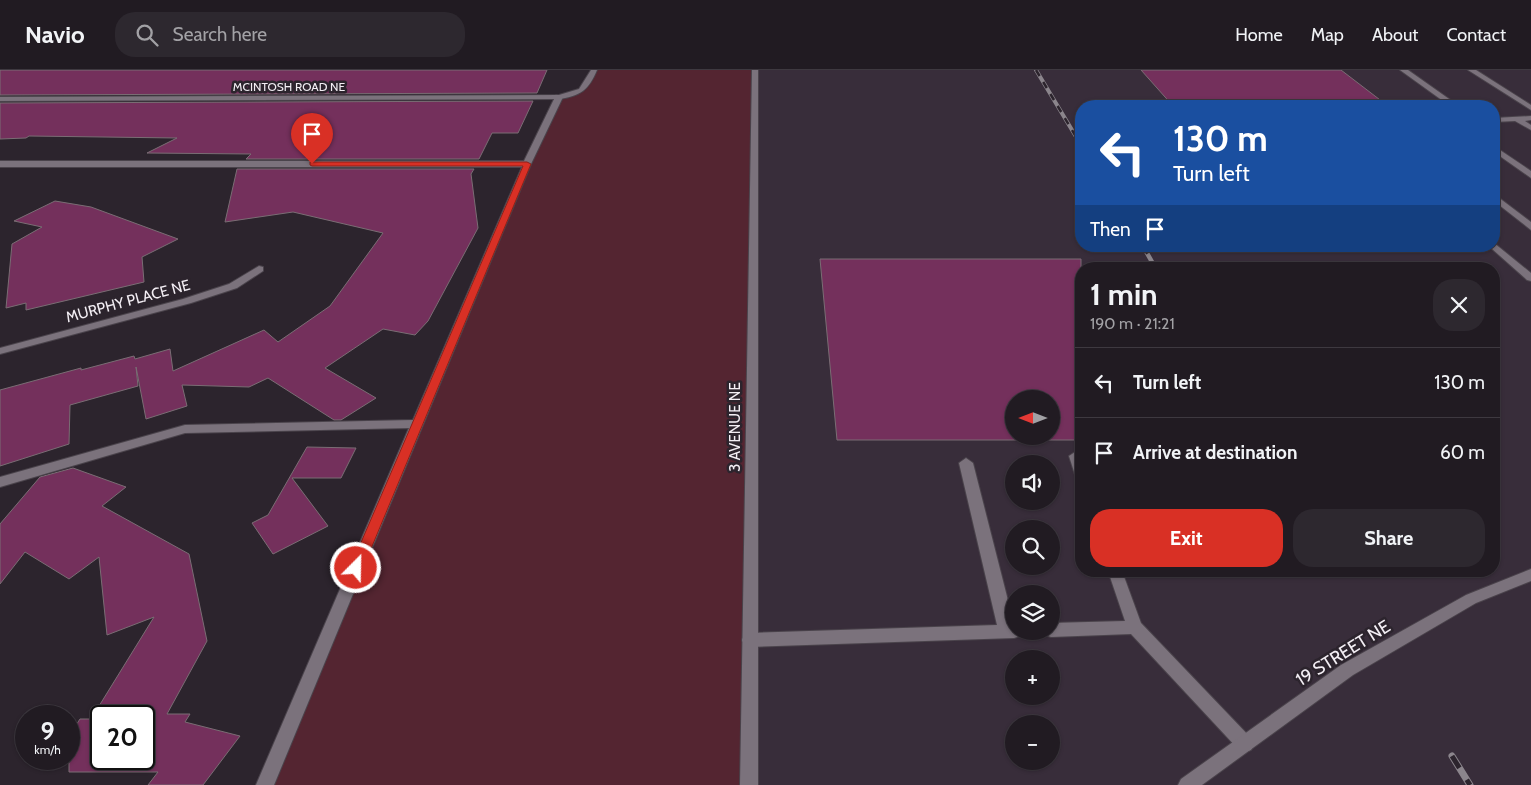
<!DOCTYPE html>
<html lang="en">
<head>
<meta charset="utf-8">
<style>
  body { margin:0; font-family:Cabin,sans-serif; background:#2d282f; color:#f1f3f6; height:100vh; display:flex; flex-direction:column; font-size:19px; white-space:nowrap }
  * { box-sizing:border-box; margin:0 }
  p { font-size:16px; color:#a2a1a5 }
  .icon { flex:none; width:28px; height:28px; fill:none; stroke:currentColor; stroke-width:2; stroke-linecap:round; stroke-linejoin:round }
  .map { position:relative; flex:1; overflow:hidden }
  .panel { position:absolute; left:1075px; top:192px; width:425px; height:315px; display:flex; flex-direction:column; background:#211b22; border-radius:20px; box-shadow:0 1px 4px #0004,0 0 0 1px #3e3940 }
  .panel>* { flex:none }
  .guide { position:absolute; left:1075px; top:30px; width:425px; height:152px; border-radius:20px; box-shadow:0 1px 4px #0004,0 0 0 1px #3e3940; background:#1a4fa0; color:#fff; overflow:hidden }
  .needle { width:32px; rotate:270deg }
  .controls { position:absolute; left:1005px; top:320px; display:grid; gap:10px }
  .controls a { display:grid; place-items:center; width:55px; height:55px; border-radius:50%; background:#211b22; box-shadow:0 1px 4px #0004,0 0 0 1px #3e3940; font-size:25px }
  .speed { position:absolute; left:15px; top:635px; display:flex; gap:10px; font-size:25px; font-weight:700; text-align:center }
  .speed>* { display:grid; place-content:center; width:65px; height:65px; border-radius:50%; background:#211b22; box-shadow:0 1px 4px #0004,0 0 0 1px #3e3940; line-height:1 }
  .speed small { font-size:12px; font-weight:400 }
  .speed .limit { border:2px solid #111; border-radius:8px; background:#fff; color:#111 }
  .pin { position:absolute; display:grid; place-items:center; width:42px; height:42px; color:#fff; margin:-51px -21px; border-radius:50% 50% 50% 0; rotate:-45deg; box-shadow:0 0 5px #0007 }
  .pin .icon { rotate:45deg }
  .me { position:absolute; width:55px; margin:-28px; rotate:23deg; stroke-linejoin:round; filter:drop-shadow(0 0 4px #0008) }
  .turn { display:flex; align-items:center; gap:18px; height:105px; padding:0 15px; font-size:22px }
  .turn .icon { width:65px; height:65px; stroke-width:2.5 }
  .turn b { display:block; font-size:35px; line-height:42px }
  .then { display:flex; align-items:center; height:48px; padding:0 15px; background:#0003; gap:10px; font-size:19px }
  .round { display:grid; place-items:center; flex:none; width:52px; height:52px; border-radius:20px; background:#2d282f }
  .head { display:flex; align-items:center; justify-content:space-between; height:85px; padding:0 15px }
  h1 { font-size:30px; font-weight:700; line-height:38px }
  .action { display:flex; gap:10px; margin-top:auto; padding:10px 15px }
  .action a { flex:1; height:58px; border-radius:20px; background:#d93025; color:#fff; font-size:20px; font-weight:700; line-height:58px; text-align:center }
  .action a+a { background:#2d282f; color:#f1f3f6 }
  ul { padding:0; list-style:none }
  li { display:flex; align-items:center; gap:15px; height:70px; padding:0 15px; border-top:1px solid #3e3940 }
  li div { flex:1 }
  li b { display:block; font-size:19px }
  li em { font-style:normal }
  header { display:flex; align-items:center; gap:30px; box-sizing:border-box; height:70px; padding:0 25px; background:#211b22; border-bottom:1px solid #3e3940 }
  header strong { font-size:24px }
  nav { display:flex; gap:28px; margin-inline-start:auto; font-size:18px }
  .search { width:350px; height:45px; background:#2d282f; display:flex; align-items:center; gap:12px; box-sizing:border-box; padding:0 18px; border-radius:20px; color:#a2a1a5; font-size:19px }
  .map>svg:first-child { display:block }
</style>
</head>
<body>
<header>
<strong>Navio</strong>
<div class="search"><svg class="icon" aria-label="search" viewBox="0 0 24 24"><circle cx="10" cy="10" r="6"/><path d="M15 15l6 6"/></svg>Search here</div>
<nav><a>Home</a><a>Map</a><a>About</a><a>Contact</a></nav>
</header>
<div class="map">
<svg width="1531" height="715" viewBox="0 0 1531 715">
  <rect width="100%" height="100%" fill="#2c242d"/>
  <path fill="#382d3a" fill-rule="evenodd" d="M 755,0 L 1531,0 L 1531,715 L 749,715 ZM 1081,36 L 1494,36 L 1494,176 L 1081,176 ZM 1081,199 L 1494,199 L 1494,501 L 1081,501 ZM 1014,329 L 1051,329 L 1051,366 L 1014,366 ZM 1014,394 L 1051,394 L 1051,431 L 1014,431 ZM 1014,459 L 1051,459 L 1051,496 L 1014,496 ZM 1014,524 L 1051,524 L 1051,561 L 1014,561 ZM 1014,589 L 1051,589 L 1051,626 L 1014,626 ZM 1014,654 L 1051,654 L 1051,691 L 1014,691 Z"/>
  <path fill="#542531" d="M 594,0 L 755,0 L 749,715 L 265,715 L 559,27 C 581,24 586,21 594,0 Z"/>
  <path fill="#74305c" stroke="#7a6d74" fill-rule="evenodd" d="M 0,0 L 547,0 L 537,23 L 0,25 Z
    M 1141,0 L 1341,0 L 1388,36 L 1173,36 Z
    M 533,31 L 518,63 L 492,63 L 479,89 L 246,89 L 251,84 L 147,83 L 177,68 L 29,66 L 26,68 L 0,69 L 0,33 Z
    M 237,99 L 474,99 L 471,104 L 478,158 L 428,251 L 415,265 L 383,259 L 325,298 L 376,328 L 341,350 L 334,350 L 268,308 L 249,317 L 182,315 L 187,336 L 146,349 L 136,297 L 138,316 L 70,335 L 69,374 L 0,396 L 0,320 L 81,298 L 81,300 L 134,286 L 135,289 L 170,279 L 173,301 L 264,260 L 278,272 L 330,236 L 383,163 L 293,142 L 225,152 Z
    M 55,131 L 91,137 L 178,169 L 142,187 L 144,212 L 26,240 L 26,233 L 6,238 L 12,174 L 42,157 L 14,151 Z
    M 820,189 L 1081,189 L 1081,370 L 837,370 ZM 1014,329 L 1051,329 L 1051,366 L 1014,366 Z
    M 307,377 L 356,378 L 341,408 L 292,408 L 328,456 L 273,484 L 252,453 L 268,445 Z
    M 73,398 L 126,417 L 102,436 L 189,484 L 207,571 L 167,644 L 190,644 L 185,652 L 240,666 L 203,715 L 148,715 L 158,702 L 69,702 L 69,666 L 80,649 L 91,649 L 154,547 L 107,565 L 99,487 L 69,509 L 25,482 L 0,514 L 0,454 L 40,407 ZM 101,646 L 144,646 L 144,689 L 101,689 Z"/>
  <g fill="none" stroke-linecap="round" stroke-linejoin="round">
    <defs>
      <path id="service" d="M 1400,0 L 1408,0 L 1459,36 L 1450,36 Z
        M 1468,0 L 1476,0 L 1531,35 L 1531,40 Z
        M 556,25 L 563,27 L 531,94 L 274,715 L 256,715 L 409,358 L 185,363 L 0,417 L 0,407 L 185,355 L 413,350 L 522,97 L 0,97 L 0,91 L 524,91 Z
        M 1531,46 L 1531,50 L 1525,51 L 1531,55 L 1531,60 L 1515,51 L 1494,52 L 1494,48 Z
        M 1494,76 L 1531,101 L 1531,108 L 1494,82 Z
        M 1494,124 L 1531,152 L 1531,160 L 1494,131 Z
        M 1494,173 L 1531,203 L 1531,211 L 1527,210 L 1491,178 L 1489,176 L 1494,176 Z
        M 1075,382 L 1081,386 L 1081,410 L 1076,408 L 1069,386 Z
        M 966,388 L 973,393 L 1014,554 L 1014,561 L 1022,561 L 1020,566 L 1014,568 L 750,577 L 744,575 L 742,570 L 744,565 L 750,563 L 997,555 L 959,393 Z
        M 1108,501 L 1122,501 L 1141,553 L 1251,668 L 1254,674 L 1251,680 L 1245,682 L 1239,680 L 1131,564 L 1051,567 L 1045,565 L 1044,561 L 1051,561 L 1051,553 L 1125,551 Z"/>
      <path id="minor" d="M 591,0 L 597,0 C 589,20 580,26 559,29 L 0,31 L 0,27 L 559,25 L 579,19 Z
        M 752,0 L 758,0 L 758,715 L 740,715 Z
        M 259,196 L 263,197 L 263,201 L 237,218 L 191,233 L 0,284 L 0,278 L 183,229 L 229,214 Z"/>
      <path id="tertiary" d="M 1531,499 L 1531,511 L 1476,533 L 1353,605 L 1202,715 L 1178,715 L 1181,709 L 1341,595 L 1466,525 Z"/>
    </defs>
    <use href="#service" stroke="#4a434b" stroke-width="2"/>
    <use href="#minor" stroke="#4a434b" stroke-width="2"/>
    <use href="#tertiary" stroke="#4a434b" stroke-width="2"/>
    <use href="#service" fill="#7b727c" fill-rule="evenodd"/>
    <use href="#minor" fill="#7b727c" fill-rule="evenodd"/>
    <use href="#tertiary" fill="#7b727c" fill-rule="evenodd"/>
    <defs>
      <path id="rail-far2" d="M 1036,0 L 1081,75"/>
      <path id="rail-far1" d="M 1143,176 L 1156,199"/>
      <path id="rail" d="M 1452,686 L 1470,715"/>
    </defs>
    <use href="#rail-far2" stroke="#8b858c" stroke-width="4"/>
    <use href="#rail-far1" stroke="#8b858c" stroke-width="4.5"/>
    <use href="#rail" stroke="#8b858c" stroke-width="7"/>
    <use href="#rail-far2" stroke="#2c242d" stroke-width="2.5" stroke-dasharray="7" stroke-linecap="butt"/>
    <use href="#rail-far1" stroke="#2c242d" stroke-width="3" stroke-dasharray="9" stroke-linecap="butt"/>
    <use href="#rail" stroke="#2c242d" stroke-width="5" stroke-dasharray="14" stroke-linecap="butt"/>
  </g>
  <path fill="#d93025" stroke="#8d1f18" d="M 310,92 L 527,92 L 531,94 L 363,498 L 356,504 L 350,498 L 523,96 L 312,96 L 310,95 Z"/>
  <g text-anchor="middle" stroke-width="5" stroke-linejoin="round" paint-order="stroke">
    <g font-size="12" fill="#f3eef4" stroke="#2c242d">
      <text x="289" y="21">MCINTOSH ROAD NE</text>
    </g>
    <g font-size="15" fill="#f3eef4" stroke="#2c242d">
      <text transform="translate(128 231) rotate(-15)" y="5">MURPHY PLACE NE</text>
      <text transform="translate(735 357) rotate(-90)" y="5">3 AVENUE NE</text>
    </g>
    <g font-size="18" fill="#f3eef4" stroke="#2c242d">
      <text transform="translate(1343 583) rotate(-32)" y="6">19 STREET NE</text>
    </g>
  </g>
</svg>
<div class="controls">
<a><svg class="needle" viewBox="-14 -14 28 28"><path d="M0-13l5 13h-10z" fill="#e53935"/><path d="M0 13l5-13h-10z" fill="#a2a1a5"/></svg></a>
<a><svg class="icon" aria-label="sound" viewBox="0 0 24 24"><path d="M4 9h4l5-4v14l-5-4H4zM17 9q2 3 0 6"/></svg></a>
<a><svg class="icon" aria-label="search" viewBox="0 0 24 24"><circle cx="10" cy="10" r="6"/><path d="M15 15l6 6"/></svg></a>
<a><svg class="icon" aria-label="layers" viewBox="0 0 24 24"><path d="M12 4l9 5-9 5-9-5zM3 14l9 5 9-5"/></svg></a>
<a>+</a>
<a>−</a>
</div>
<div class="speed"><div>9<small>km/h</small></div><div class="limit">20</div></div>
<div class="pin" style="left:312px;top:94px;background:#d93025"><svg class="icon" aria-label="arrive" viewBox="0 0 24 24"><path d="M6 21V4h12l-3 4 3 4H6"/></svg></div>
<svg class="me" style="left:356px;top:498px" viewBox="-20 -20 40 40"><circle r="17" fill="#d93025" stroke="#fff" stroke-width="3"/><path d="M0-11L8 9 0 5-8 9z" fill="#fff"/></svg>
<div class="guide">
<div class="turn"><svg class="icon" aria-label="left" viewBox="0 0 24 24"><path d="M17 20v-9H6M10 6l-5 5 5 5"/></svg><div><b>130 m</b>Turn left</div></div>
<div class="then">Then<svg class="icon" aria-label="arrive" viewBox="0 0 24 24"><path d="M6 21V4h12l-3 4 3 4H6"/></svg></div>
</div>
<section class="panel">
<div class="head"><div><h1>1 min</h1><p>190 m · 21:21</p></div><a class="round"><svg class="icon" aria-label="close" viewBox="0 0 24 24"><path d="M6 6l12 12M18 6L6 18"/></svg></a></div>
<ul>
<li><svg class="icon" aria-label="left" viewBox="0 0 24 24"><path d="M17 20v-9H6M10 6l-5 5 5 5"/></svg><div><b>Turn left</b></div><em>130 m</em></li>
<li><svg class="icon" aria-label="arrive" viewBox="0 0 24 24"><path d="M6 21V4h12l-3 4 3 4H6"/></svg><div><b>Arrive at destination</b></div><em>60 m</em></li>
</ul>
<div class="action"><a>Exit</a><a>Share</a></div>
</section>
</div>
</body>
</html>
